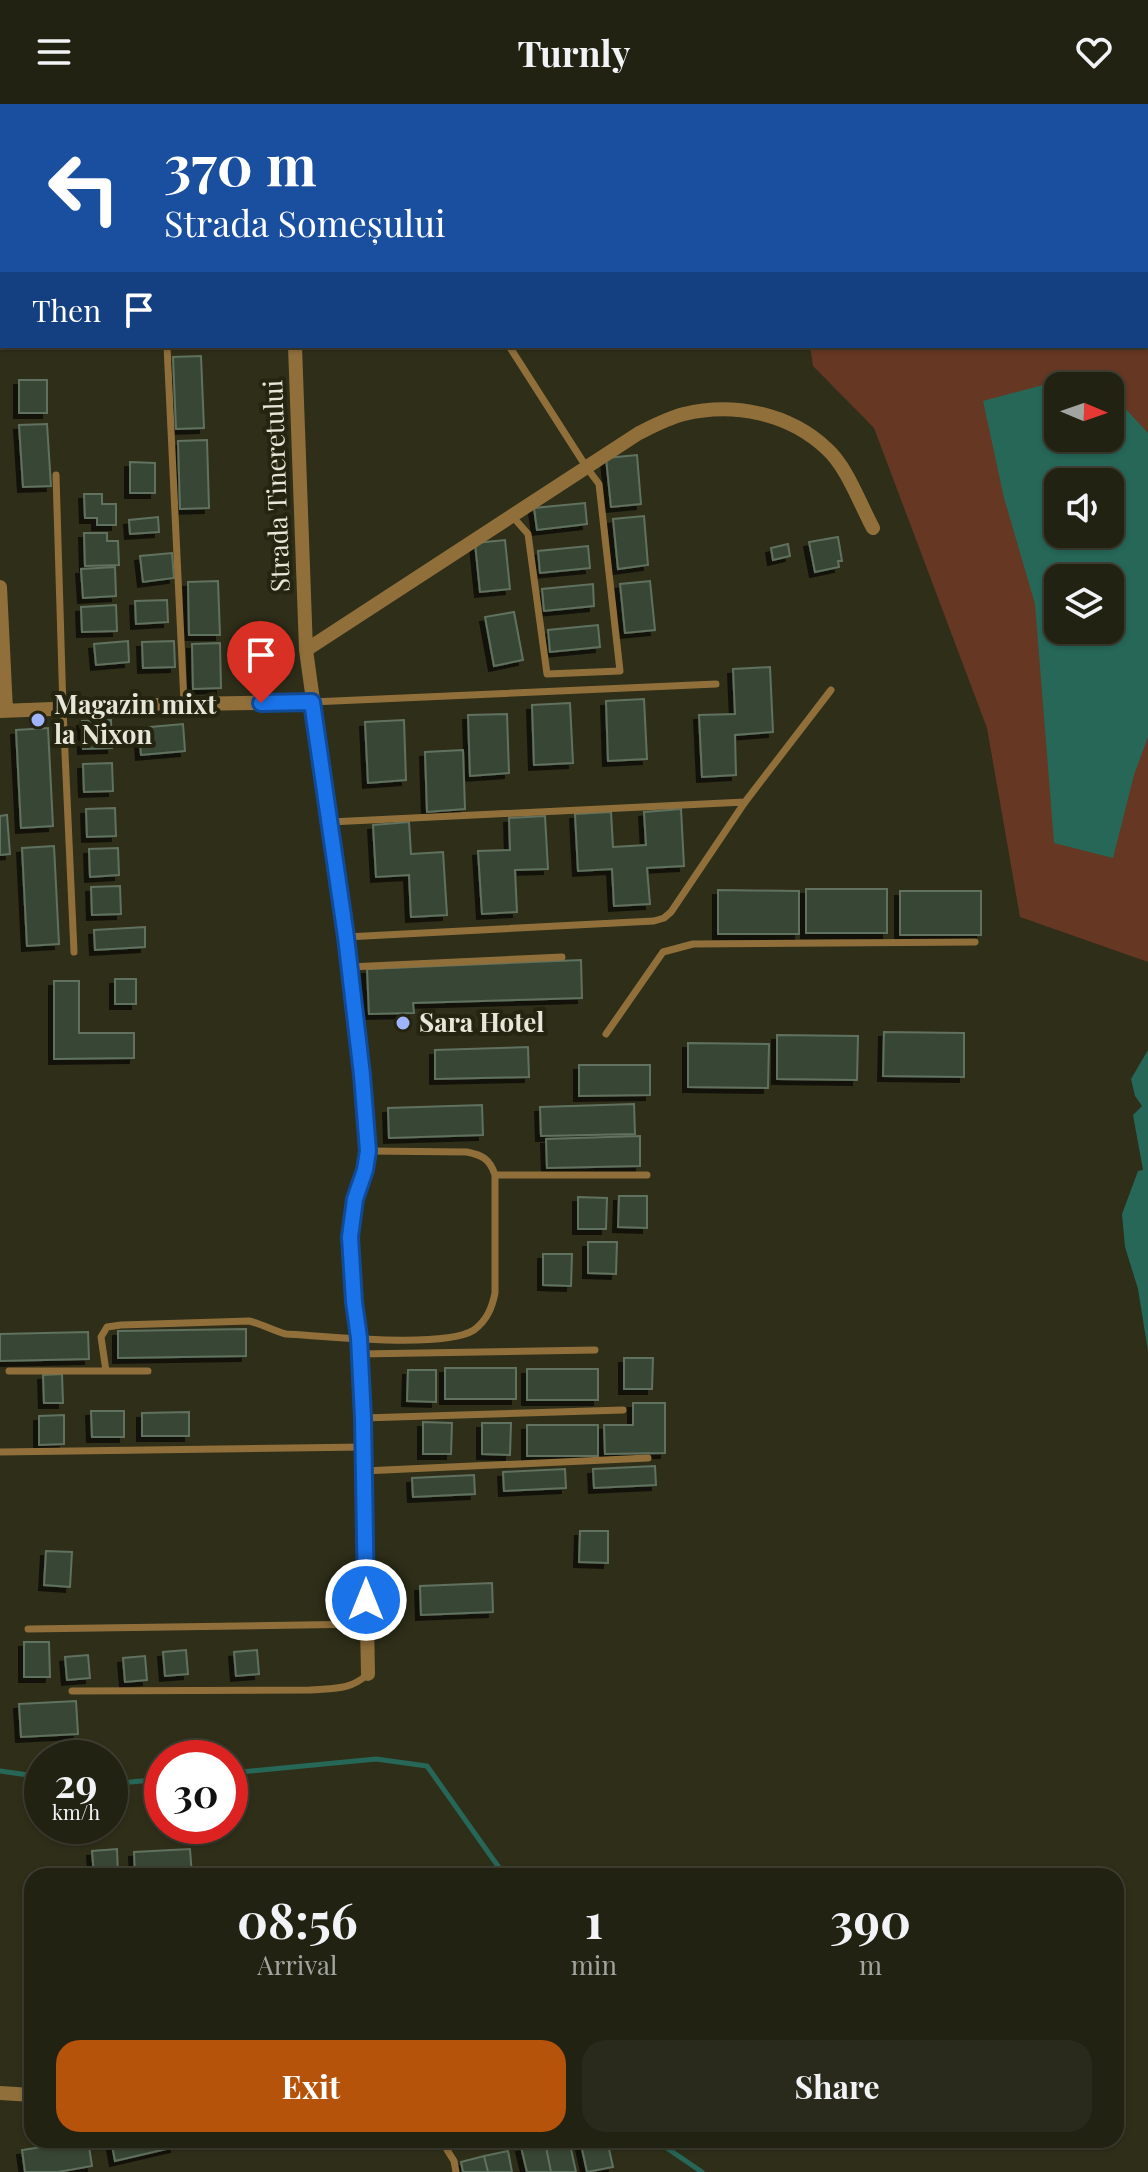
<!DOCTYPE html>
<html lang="en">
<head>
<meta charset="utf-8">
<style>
  body { margin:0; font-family:"Playfair Display",serif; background:#2a2a1c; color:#f1f3f6; height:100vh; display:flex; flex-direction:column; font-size:30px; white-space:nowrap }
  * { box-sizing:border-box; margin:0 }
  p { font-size:26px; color:#a2a4a0 }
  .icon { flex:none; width:44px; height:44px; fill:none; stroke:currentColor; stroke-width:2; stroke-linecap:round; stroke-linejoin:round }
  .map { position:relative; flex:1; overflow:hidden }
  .drawer { position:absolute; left:24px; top:1764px; width:1100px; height:280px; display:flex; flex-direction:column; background:#222213; border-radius:24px; box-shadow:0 2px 6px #0004,0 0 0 2px #3f3f33 }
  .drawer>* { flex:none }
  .guide { position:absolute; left:0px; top:0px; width:1148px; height:244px; box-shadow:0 2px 6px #0004,0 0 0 2px #3f3f33; background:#1a4fa0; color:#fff; overflow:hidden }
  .needle { width:52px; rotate:92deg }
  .controls { position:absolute; left:1044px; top:268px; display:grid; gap:16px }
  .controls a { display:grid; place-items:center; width:80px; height:80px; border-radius:16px; background:#222213; box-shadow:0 2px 6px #0004,0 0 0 2px #3f3f33; font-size:40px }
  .speed { position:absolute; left:24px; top:1636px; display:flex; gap:16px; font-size:40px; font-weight:700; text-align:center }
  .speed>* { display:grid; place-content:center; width:104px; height:104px; border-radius:50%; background:#222213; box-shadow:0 2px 6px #0004,0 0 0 2px #3f3f33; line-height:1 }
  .speed small { font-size:20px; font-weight:400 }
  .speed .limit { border:12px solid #d22; background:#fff; color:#111 }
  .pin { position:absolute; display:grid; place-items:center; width:68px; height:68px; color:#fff; margin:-82px -34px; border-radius:50% 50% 50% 0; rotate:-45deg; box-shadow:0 0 8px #0007 }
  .pin .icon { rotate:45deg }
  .me { position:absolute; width:88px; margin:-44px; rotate:0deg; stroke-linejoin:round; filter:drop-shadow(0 0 6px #0008) }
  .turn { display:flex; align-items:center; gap:28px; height:168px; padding:0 32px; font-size:36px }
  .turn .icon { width:104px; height:104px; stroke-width:2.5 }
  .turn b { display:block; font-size:56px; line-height:68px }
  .then { display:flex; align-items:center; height:76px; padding:0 32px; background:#0003; gap:16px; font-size:30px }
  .eta { display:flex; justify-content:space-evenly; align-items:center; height:136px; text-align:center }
  .eta b { font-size:48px; font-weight:700; line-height:56px }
  .primary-button { display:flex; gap:16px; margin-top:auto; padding:16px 32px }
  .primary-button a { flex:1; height:92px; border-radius:24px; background:#b45309; color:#fff; font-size:32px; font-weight:700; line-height:92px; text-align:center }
  .primary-button a+a { background:#2a2a1c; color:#f1f3f6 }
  header { display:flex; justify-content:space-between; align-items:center; height:104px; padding:0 32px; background:#222213; font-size:36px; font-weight:700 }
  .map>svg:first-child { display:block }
</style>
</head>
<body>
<header><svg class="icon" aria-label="menu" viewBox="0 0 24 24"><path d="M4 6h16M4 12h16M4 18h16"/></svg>Turnly<svg class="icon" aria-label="heart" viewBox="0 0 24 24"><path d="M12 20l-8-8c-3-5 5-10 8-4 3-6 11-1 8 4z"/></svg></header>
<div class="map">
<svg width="1148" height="2068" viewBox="0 0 1148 2068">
  <defs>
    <filter id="shadow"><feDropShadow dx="-5" dy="5" stdDeviation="0" flood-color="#0009"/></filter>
  </defs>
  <rect width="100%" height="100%" fill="#2e2e19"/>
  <path fill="#663722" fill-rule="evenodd" d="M 1146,75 L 1148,78 L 1148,858 L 1020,813 L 987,624 L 874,324 L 813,262 L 810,242 L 1146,242 ZM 1058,282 L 1110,282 L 1110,334 L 1058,334 ZM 1058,378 L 1110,378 L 1110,430 L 1058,430 ZM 1058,474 L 1110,474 L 1110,526 L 1058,526 Z"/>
  <path fill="#266758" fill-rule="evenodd" d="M 1091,268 L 1104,282 L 1058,282 L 1058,334 L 1110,334 L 1110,288 L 1148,329 L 1148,633 L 1134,671 L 1113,754 L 1054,739 L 1035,500 L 1004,394 L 983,297 ZM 1058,378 L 1110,378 L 1110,430 L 1058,430 ZM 1058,474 L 1110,474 L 1110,526 L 1058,526 Z
    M 1148,946 L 1148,1247 L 1138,1185 L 1125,1143 L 1122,1110 L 1138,1067 L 1143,1066 L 1133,1011 L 1142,1002 L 1135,992 L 1131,975 Z"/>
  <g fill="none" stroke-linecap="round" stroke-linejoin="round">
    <path stroke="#266758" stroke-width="5" d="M 0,1667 L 42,1673
      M 230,1669 L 376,1655 L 427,1662 L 505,1772
      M 110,1680 L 162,1675
      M 655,2036 L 702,2068"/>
  </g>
  <path fill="#384736" stroke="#60715e" stroke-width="2" filter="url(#shadow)" d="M 201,252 L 204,324 L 176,325 L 173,253 Z
    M 19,276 L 47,276 L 47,309 L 19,309 Z
    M 47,320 L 51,382 L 23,383 L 19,321 Z
    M 207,336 L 209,404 L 180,405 L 178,337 Z
    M 637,351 L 641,400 L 611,403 L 606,354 Z
    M 130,358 L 155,359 L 155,389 L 130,389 Z
    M 84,390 L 102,390 L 102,400 L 116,400 L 116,421 L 97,421 L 97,414 L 85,414 Z
    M 585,399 L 587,420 L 537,426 L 534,404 Z
    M 644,412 L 648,461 L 618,465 L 613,415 Z
    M 158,413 L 159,428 L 130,430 L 129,416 Z
    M 84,429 L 107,429 L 107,437 L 118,437 L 119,461 L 85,462 Z
    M 838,433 L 842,457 L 838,457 L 839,463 L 815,468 L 809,438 Z
    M 505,436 L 510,485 L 480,488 L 475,439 Z
    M 788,440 L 790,452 L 773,456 L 771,444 Z
    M 588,442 L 590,464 L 540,469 L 538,447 Z
    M 172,449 L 174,474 L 143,478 L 140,452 Z
    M 115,463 L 116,492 L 83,494 L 81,465 Z
    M 218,477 L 220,531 L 189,531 L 188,478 Z
    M 650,477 L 655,526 L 625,529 L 620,480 Z
    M 593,480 L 594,502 L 544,507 L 542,485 Z
    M 167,496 L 168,518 L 136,520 L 135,497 Z
    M 116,501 L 117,527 L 82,528 L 81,503 Z
    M 514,508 L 523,556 L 494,562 L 485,513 Z
    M 598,521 L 600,543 L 550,548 L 548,526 Z
    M 128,537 L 129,558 L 96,561 L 94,540 Z
    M 174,537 L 175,563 L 143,564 L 142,538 Z
    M 220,539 L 221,584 L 193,585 L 192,540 Z
    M 770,563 L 773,628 L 735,631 L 736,671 L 702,673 L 699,611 L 735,610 L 733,565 Z
    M 644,595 L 647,655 L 608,657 L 606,597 Z
    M 570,599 L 573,659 L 534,661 L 532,601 Z
    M 507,610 L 509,669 L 470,672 L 468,611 Z
    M 111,616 L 112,644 L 83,645 L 82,617 Z
    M 404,616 L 406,676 L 368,679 L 365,618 Z
    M 183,620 L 185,647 L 141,651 L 139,624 Z
    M 48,624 L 53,722 L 21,724 L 16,626 Z
    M 463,646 L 465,705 L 427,708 L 425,648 Z
    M 112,659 L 113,687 L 84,688 L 83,660 Z
    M 115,704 L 116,732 L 87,733 L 86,705 Z
    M 681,705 L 684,762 L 647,764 L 650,800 L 614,802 L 612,765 L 578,767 L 575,710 L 611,708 L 613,743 L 646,741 L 644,708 Z
    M 7,711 L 10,750 L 0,751 L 0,712 Z
    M 545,712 L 548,765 L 515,766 L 517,808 L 482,810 L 478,747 L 510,746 L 509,714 Z
    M 409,718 L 411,750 L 443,748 L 447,811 L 411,813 L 409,771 L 376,773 L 373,721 Z
    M 54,742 L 59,840 L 27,842 L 22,744 Z
    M 118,744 L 119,771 L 90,773 L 89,745 Z
    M 120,782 L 121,810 L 92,811 L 91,783 Z
    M 806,785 L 887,785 L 887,829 L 806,829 Z
    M 718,786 L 799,787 L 799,830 L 718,830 Z
    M 900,787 L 981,787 L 981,831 L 900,831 Z
    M 145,823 L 145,843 L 95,846 L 94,826 Z
    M 581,856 L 582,894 L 413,899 L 414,909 L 369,910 L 367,865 Z
    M 115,875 L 136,875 L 136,900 L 115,900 Z
    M 54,877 L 79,877 L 79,929 L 134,929 L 134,954 L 54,955 Z
    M 884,928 L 964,929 L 964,973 L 883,972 Z
    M 777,931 L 858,932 L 857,976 L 777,975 Z
    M 688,939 L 769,940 L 768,984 L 688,983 Z
    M 528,943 L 529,973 L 435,975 L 435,946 Z
    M 579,961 L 650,961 L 650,991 L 579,992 Z
    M 634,1000 L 635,1030 L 541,1032 L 540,1003 Z
    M 482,1001 L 483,1031 L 389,1034 L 388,1004 Z
    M 640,1032 L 640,1062 L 547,1064 L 546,1035 Z
    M 619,1092 L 647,1092 L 647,1124 L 618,1123 Z
    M 578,1093 L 607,1094 L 606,1125 L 578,1125 Z
    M 588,1138 L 617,1138 L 616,1170 L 588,1169 Z
    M 543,1150 L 572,1150 L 571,1182 L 543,1181 Z
    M 246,1225 L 246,1252 L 118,1254 L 118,1227 Z
    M 88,1228 L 89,1255 L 0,1257 L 0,1230 Z
    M 624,1254 L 653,1254 L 652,1285 L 624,1285 Z
    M 445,1264 L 516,1264 L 516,1295 L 445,1295 Z
    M 527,1265 L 598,1265 L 598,1296 L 527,1296 Z
    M 408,1266 L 436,1266 L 436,1298 L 407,1297 Z
    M 62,1270 L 63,1299 L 44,1299 L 43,1271 Z
    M 633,1299 L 665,1299 L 665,1349 L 605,1350 L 604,1321 L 633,1321 Z
    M 91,1307 L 124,1307 L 124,1333 L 92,1333 Z
    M 189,1308 L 189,1332 L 142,1332 L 142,1309 Z
    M 64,1311 L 64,1340 L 39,1341 L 39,1312 Z
    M 423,1318 L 452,1319 L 451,1350 L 423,1350 Z
    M 482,1319 L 511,1319 L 510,1351 L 482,1350 Z
    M 527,1321 L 598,1321 L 598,1352 L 527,1352 Z
    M 655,1362 L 656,1381 L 594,1384 L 593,1365 Z
    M 565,1365 L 566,1384 L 504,1387 L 503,1368 Z
    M 474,1371 L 475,1390 L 413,1393 L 412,1374 Z
    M 580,1427 L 608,1427 L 608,1459 L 579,1458 Z
    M 46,1447 L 72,1448 L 70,1483 L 44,1481 Z
    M 492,1479 L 493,1508 L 421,1511 L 420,1482 Z
    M 24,1538 L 49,1538 L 50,1573 L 24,1573 Z
    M 186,1546 L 188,1570 L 165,1572 L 163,1548 Z
    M 257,1546 L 259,1570 L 236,1572 L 234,1548 Z
    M 88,1551 L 90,1574 L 67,1576 L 65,1553 Z
    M 145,1552 L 147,1576 L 125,1578 L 123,1554 Z
    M 76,1597 L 78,1630 L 21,1633 L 19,1600 Z
    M 117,1745 L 118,1771 L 94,1772 L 92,1747 Z
    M 190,1745 L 192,1772 L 135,1772 L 134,1748 Z
    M 88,2036 L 92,2062 L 58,2068 L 25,2068 L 22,2046 Z
    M 111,2036 L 173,2036 L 175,2043 L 115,2057 Z
    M 555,2036 L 569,2036 L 576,2068 L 551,2068 L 545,2038 Z
    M 580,2036 L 607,2036 L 613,2063 L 587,2068 Z
    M 545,2038 L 551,2068 L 527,2068 L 521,2043 Z
    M 508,2047 L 512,2068 L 488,2068 L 484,2052 Z
    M 484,2052 L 488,2068 L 463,2068 L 461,2058 Z"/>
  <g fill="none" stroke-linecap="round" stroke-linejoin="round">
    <path stroke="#906f3b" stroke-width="7" d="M 354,0 L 355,2
      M 167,242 L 184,599
      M 509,242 L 587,364 L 599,380 L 620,567 L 547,570 L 528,430 L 513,413
      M 56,371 L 63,605 L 74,848
      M 312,598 L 716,580
      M 330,718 L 745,698
      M 346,833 L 654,817 L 664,814 L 671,808 L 745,698 L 831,586
      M 349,863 L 562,853
      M 606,930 L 663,848 L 693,840 L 975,838
      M 495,1071 L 647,1071
      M 360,1250 L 595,1246
      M 9,1267 L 148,1267
      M 106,1267 L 101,1233 L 107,1223 L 121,1221 L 249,1217 C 263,1220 273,1227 286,1230 C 325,1232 444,1245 474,1226 C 487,1216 492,1204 495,1189 L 495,1071 C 490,1055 482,1051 467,1048 L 368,1047
      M 363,1314 L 623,1306
      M 0,1348 L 364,1343
      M 363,1367 L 648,1354
      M 28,1525 L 366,1520
      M 72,1587 L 310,1586 C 334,1584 349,1587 368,1570
      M 441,2036 L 454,2057 L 456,2068
      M 442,2038 L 455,2036"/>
    <path stroke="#906f3b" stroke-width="14" d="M 280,0 L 280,2
      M 0,77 L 2,77
      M 295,242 L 306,546 L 346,833 L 362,971 L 368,1047 L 365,1066 L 355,1095 L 350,1133 L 354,1198 L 359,1234 L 363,1314 L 368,1570
      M 0,483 L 6,606
      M 306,546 L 639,329 C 653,322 668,314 684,310 C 733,298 789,309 827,345 C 847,363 860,400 873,424
      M 0,607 L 184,600 L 312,598
      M 0,1989 L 32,1991"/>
  </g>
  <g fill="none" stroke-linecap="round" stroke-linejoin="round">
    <defs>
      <path id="route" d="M 261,599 L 312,598 L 346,833 L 362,971 L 368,1047 L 365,1066 L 355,1095 L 350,1133 L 354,1198 L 359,1234 L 363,1314 L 366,1496"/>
    </defs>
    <use href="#route" stroke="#114b97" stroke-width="20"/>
    <use href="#route" stroke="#1a73e8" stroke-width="14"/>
  </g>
  <g fill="#a0b3fd" stroke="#242410" stroke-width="3">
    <circle cx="38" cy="616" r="8"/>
    <circle cx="403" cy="919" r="8"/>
  </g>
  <g text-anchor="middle" stroke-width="8" stroke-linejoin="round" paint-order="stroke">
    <g font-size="26" fill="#e6e6d9" stroke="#242410">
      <text transform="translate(277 382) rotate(-92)" y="9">Strada Tineretului</text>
    </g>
    <g font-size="26" font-weight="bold" fill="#e6e6d9" stroke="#242410" text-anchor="start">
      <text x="54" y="610">Magazin mixt<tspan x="54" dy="30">la Nixon</tspan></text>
      <text x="419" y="928">Sara Hotel</text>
    </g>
  </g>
</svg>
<div class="controls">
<a><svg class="needle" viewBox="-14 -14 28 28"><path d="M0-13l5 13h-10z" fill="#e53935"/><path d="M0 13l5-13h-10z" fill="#a2a4a0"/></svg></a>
<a><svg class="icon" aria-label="sound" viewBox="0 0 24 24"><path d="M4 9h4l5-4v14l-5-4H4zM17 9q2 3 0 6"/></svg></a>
<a><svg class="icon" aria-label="layers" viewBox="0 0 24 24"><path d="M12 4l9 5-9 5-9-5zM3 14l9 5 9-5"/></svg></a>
</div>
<div class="speed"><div>29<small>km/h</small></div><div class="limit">30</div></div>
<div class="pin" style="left:261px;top:599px;background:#d93025"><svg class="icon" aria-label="arrive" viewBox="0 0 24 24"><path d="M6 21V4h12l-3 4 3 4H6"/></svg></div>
<svg class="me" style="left:366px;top:1496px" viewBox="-20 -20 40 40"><circle r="17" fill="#1a73e8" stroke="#fff" stroke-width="3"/><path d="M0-11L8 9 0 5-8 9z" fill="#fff"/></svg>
<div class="guide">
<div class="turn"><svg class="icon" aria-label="left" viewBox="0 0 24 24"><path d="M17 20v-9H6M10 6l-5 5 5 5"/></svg><div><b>370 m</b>Strada Someșului</div></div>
<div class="then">Then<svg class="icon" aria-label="arrive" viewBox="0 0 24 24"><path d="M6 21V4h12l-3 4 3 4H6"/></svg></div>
</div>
<section class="drawer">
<div class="eta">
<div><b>08:56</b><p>Arrival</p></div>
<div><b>1</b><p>min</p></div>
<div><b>390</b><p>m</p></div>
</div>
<div class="primary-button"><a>Exit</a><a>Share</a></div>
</section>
</div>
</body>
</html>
